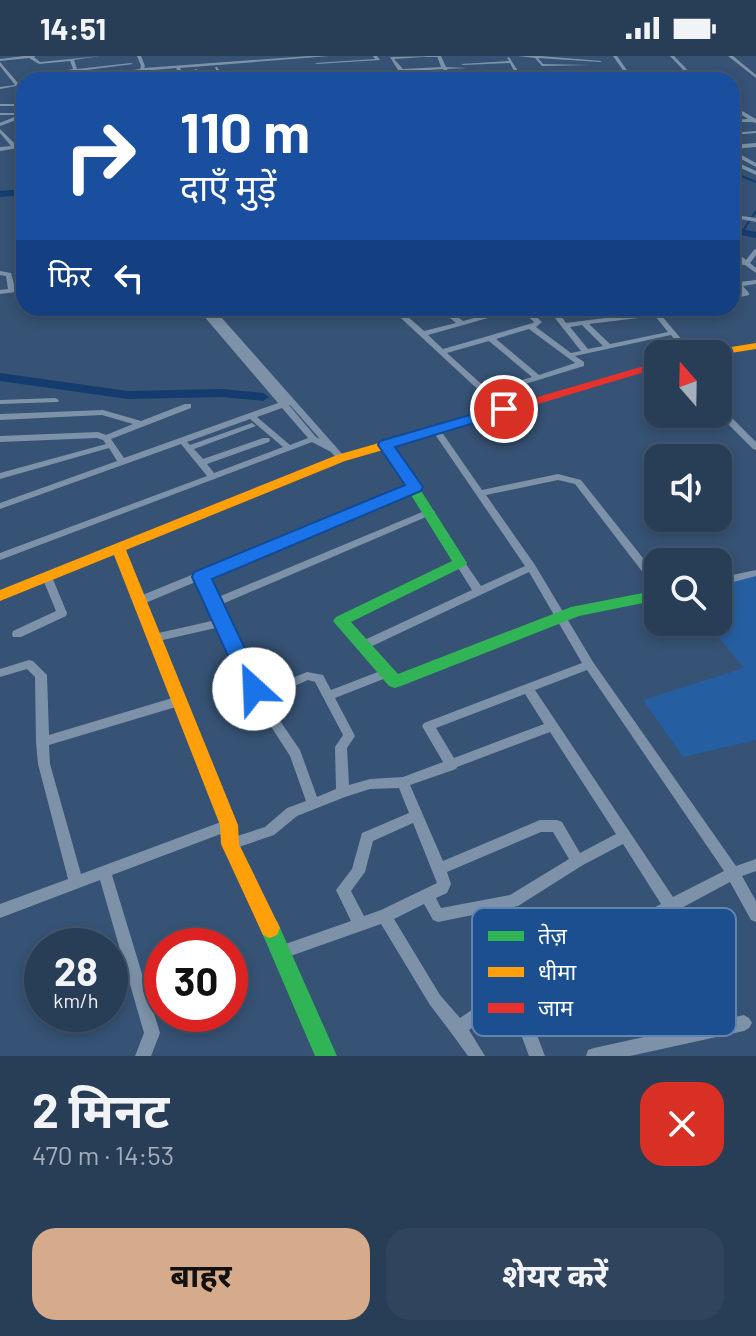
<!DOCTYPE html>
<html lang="hi">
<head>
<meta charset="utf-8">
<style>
  body { margin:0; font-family:Barlow,"Noto Sans Devanagari",sans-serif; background:#30455d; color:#f1f3f6; height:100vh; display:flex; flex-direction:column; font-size:30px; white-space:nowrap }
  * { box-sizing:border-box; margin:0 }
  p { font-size:26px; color:#a5aeba }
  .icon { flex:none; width:44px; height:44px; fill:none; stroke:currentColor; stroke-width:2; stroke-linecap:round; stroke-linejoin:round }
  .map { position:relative; height:1000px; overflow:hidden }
  .drawer { display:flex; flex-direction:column; background:#283e57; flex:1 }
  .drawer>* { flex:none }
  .top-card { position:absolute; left:16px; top:16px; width:724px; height:244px; border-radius:24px; box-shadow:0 4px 12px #0003,0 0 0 2px #44576d; background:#1a4fa0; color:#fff; overflow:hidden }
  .needle { width:52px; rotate:340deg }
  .fabs { position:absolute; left:644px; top:284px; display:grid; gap:16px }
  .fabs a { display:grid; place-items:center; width:88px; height:88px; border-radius:16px; background:#283e57; box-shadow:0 4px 12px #0003,0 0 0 2px #44576d; font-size:40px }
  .speed { position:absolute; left:24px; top:872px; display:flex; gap:16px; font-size:40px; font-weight:700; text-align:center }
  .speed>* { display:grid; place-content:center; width:104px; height:104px; border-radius:50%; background:#283e57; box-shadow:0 4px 12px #0003,0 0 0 2px #44576d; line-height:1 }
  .speed small { font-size:20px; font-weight:400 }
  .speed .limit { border:12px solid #d22; background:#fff; color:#111 }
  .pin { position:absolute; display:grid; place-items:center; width:68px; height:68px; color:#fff; margin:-34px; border:4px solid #fff; border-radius:50%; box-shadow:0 2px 8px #0007 }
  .me { position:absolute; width:88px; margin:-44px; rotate:335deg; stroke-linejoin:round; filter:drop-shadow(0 0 6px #0008) }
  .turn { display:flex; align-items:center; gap:28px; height:168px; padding:0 32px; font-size:36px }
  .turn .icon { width:104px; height:104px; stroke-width:2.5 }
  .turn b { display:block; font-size:56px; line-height:68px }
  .then { display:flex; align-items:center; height:76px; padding:0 32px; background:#0003; gap:16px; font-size:30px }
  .round { display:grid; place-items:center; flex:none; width:84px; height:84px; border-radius:24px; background:#30455d }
  .overview { display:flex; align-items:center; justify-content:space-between; height:136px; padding:0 32px }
  h1 { font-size:48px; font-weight:700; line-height:60px }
  .primary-button { display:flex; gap:16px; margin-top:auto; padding:16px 32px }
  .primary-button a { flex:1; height:92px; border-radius:24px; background:#d6ab8b; color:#111; font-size:32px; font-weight:700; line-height:92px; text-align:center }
  .primary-button a+a { background:#30455d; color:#f1f3f6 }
  .status { display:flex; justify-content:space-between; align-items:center; height:56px; padding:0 40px; background:#283e57; direction:ltr }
  .status svg { height:22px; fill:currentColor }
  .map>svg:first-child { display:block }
</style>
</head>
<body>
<div class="status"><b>14:51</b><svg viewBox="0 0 49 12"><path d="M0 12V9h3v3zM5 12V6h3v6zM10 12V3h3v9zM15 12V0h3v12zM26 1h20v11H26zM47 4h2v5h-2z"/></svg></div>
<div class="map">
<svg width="756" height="1000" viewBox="0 0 756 1000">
  <rect width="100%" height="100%" fill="#365274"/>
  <path fill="#265fa1" d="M 756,520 L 756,684 L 683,701 L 643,644 L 744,612 L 706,566 L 718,566 L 718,528 Z"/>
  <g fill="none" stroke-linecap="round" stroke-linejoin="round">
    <path stroke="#153c6e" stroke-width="2" d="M 732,116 L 756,126
      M 742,176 L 756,155"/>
    <path fill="#153c6e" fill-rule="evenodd" d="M 24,133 L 24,139 L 0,141 L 0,135 Z
      M 732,171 L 756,176 L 756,182 L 732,177 Z
      M 0,317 L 128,335 L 222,333 L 263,337 L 269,341 L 263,345 L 222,341 L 128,343 L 0,325 Z"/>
    <path fill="#7d92a8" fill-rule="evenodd" d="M 24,0 L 36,0 L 34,1 L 40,6 L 100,0 L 74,4 L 77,13 L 131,7 L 133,8 L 56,18 L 60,23 L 140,13 L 141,10 L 137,0 L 141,0 L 145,10 L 144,12 L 309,0 L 329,0 L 180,12 L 187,24 L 183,24 L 176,12 L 143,15 L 141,18 L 146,24 L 142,24 L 137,18 L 138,15 L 71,24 L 57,24 L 51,17 L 73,13 L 70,5 L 39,8 L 29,2 L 0,5 L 0,3 Z
      M 373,0 L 377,0 L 380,4 L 317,8 L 315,7 L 375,3 Z
      M 441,0 L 446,11 L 468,12 L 447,13 L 451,22 L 471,22 L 473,24 L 440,24 L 447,23 L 443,13 L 405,16 L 411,24 L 407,24 L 400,16 L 280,24 L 273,24 L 273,22 L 226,24 L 274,20 L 276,22 L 398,14 L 390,1 ZM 437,0 L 441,11 L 403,13 L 394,3 Z
      M 518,0 L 540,0 L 602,5 L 600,6 L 538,2 L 543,8 L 590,9 L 542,10 L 535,2 Z
      M 613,0 L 617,0 L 634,24 L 630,24 L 629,22 L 562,24 L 627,20 Z
      M 670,0 L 674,0 L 697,24 L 693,24 Z
      M 728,0 L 733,0 L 756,19 L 756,22 Z
      M 509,1 L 518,15 L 531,15 L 537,24 L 533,24 L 528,17 L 515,17 L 510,7 L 463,9 L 461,8 L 509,5 L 507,2 Z
      M 0,6 L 24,34 L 24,38 L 16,30 L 0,33 L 0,31 L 15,29 L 0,10 Z
      M 215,11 L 217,11 L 222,18 L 215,24 L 210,24 L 218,18 Z
      M 196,13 L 198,14 L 199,24 L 195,24 L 194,14 Z
      M 469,17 L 488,17 L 490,18 L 467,19 Z
      M 491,21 L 521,23 L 523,24 L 489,23 Z
      M 0,48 L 24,48 L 24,50 L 0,50 Z
      M 732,49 L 756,63 L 756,67 L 752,66 L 732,66 L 732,64 L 748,63 L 732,52 Z
      M 0,57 L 24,57 L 24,61 L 0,70 L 0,67 L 19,59 L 0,59 Z
      M 0,73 L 16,89 L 24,87 L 24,91 L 0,95 L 0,91 L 11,90 L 0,77 Z
      M 756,75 L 756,77 L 732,79 L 732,77 Z
      M 756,87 L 756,91 L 732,93 L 732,89 Z
      M 732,94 L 756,107 L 756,111 L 732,98 Z
      M 732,104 L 756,115 L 756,119 L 732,108 Z
      M 732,153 L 742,160 L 756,162 L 756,166 L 740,163 L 732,164 L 732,160 L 735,160 L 732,158 Z
      M 732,168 L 735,170 L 735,172 L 732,173 Z
      M 732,193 L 746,204 L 754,194 L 756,193 L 756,199 L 750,207 L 756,212 L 756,217 L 745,209 L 732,208 L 732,204 L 740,205 L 732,198 Z
      M 0,215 L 11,217 L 15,232 L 24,231 L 24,235 L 0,238 L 0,234 L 8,233 L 6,220 L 0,219 Z
      M 732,221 L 739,226 L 756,224 L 756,228 L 743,230 L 749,237 L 749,239 L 732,243 L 732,239 L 742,237 L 736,231 L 732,231 Z
      M 197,252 L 205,252 L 286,345 L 205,252 L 213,252 L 344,400 L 345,402 L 344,404 L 338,404 L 331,396 L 312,386 L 0,504 L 0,497 L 207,420 L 181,388 L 0,453 L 0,447 L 117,405 L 109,392 L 0,423 L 0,417 L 106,388 L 103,384 L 97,382 L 0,386 L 0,380 L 98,376 L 106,379 L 133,368 L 102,359 L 0,364 L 0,358 L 103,354 L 141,365 L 185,348 L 191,348 L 191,352 L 111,383 L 124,402 L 278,347 ZM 289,349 L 290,349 L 320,383 L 316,381 ZM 282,352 L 308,382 L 290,389 L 257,361 ZM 250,363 L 283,391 L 214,417 L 207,408 L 269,386 L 270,384 L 269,382 L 263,382 L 203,403 L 194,393 L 256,370 L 252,367 L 190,389 L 187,386 Z
      M 390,252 L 398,252 L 424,275 L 456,267 L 438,252 L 446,252 L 463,265 L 510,252 L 527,252 L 542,266 L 536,271 L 571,297 L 581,295 L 547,252 L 555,252 L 556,254 L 579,252 L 559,257 L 566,267 L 652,256 L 650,254 L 655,252 L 694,298 L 686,298 L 671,279 L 575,300 L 584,306 L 584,310 L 492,338 L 492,341 L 486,341 ZM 520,253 L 534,266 L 533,267 L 443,293 L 428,279 ZM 655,260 L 668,276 L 610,288 L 589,268 ZM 582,269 L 603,290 L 588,293 L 570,271 ZM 529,273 L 575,307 L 539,319 L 496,283 ZM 489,285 L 532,321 L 488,334 L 447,297 Z
      M 55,342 L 59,344 L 58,346 L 0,348 L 0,344 Z
      M 718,351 L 721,351 L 756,386 L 756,394 L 753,393 L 718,358 Z
      M 436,371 L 439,372 L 482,434 L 558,418 L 581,424 L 658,521 L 658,532 L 654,531 L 575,428 L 558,424 L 486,439 L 535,509 L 593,606 L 736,810 L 756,803 L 756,815 L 742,820 L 756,845 L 756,866 L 751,864 L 730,826 L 521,938 L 545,1000 L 529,1000 L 509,946 L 469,974 L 485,1000 L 468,1000 L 452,978 L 430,949 L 381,868 L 282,903 L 277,901 L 275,896 L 277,891 L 351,865 L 336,834 L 352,813 L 362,777 L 409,757 L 399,732 L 370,733 L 345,741 L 297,760 L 274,779 L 230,794 L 225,792 L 223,788 L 225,784 L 265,771 L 287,752 L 306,745 L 290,700 L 254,644 L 220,571 L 154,586 L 150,585 L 149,582 L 150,579 L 154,578 L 216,564 L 198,525 L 143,548 L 135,548 L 134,545 L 135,542 L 412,429 L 418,429 L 420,431 L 418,433 L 206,521 L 216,542 L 427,454 L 433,454 L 435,456 L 433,458 L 220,549 L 261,635 L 307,616 L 323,619 L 331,634 L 383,614 L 387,613 L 391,614 L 393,617 L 391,620 L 335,642 L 355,680 L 347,692 L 349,729 L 370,723 L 403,721 L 443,706 L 422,670 L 424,667 L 582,607 L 529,516 L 366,593 L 358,593 L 356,590 L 358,587 L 472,534 L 455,507 L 456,505 L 464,505 L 481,530 L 525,510 L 432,374 ZM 587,614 L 724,815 L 673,841 L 535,634 ZM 308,624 L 315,626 L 343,679 L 335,691 L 336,733 L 317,741 L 300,694 L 265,643 ZM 525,638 L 544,668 L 454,702 L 436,672 ZM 550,676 L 616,778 L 580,797 L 562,766 L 557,764 L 540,764 L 443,805 L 410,729 L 456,713 L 457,711 ZM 413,767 L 437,827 L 381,854 L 364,860 L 351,835 L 365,816 L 373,785 ZM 541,776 L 553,776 L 569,803 L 510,839 L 441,852 L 436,842 L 447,837 L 451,828 L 447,816 ZM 623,788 L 661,848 L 507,930 L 460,962 L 440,939 L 394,863 L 424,848 L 433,864 L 438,866 L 518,850 L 583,809 Z
      M 756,514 L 756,520 L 718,530 L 718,522 Z
      M 47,517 L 52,521 L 67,557 L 66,560 L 21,581 L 13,581 L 12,578 L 13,575 L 56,555 L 42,521 Z
      M 29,604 L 33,605 L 47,619 L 49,679 L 179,640 L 183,642 L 185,645 L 183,648 L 179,650 L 49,689 L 50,708 L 81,818 L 229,763 L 234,765 L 236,769 L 234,773 L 112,819 L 160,977 L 151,1000 L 135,1000 L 144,977 L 100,824 L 0,862 L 0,848 L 68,823 L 38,708 L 36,686 L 35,621 L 27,613 L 0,621 L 0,613 Z
      M 744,959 L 749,962 L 752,967 L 749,972 L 744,975 L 630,1000 L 586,1000 L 588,994 L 594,992 Z"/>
    <path fill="#30b455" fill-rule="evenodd" d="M 386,385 L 392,389 L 467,507 L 465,510 L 351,566 L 398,618 L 571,551 L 658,534 L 658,544 L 579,560 L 401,630 L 395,632 L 389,630 L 333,565 L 336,561 L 452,505 L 380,389 Z
      M 270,862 L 277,865 L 337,1000 L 315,1000 L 260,872 L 263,865 Z"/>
    <path fill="#ff9f0a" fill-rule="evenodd" d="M 756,287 L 756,293 L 718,299 L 701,298 L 706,295 Z
      M 431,372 L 437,376 L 435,379 L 345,405 L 126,494 L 238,769 L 239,788 L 280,872 L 277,879 L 270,882 L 263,879 L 221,788 L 220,769 L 114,499 L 0,545 L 0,534 L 337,399 Z"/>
    <path fill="#e5322d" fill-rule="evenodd" d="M 658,306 L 658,312 L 435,379 L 431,380 L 425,376 L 427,373 Z"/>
  </g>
  <path fill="#1a73e8" stroke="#114b97" stroke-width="2" d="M 504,349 L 510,350 L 510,356 L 395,391 L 423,431 L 421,435 L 212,523 L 264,633 L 254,641 L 246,639 L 192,521 L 194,516 L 405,429 L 378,389 L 380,385 Z"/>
  <rect x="472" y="852" width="264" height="128" rx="12" fill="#1b4f8f" stroke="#5f84b1" stroke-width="2"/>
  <rect x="488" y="875" width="36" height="10" fill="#30b455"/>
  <rect x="488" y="911" width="36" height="10" fill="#ff9f0a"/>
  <rect x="488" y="947" width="36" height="10" fill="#e5322d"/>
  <g font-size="22" fill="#fff">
    <text x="538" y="888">तेज़</text>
    <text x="538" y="924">धीमा</text>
    <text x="538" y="960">जाम</text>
  </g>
</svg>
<div class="fabs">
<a><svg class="needle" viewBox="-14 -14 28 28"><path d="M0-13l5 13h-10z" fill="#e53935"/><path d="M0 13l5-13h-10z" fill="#a5aeba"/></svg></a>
<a><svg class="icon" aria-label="sound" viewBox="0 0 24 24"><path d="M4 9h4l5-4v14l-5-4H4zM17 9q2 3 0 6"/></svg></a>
<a><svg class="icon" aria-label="search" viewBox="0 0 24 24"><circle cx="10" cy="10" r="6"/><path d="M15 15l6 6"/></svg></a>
</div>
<div class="speed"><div>28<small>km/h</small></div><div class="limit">30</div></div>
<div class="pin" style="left:504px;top:353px;background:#d93025"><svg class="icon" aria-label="arrive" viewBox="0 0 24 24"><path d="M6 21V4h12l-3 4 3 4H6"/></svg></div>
<svg class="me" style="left:254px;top:633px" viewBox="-20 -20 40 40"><circle r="19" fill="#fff"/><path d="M0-13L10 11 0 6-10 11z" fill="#1a73e8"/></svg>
<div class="top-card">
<div class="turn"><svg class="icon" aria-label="right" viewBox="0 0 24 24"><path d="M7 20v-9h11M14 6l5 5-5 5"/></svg><div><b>110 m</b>दाएँ मुड़ें</div></div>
<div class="then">फिर<svg class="icon" aria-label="left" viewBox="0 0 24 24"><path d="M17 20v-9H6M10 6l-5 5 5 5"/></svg></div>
</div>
</div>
<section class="drawer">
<div class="overview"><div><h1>2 मिनट</h1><p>470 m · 14:53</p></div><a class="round" style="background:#d93025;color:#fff"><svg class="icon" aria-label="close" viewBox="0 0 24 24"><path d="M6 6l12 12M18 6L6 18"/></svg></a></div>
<div class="primary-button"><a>बाहर</a><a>शेयर करें</a></div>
</section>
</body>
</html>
